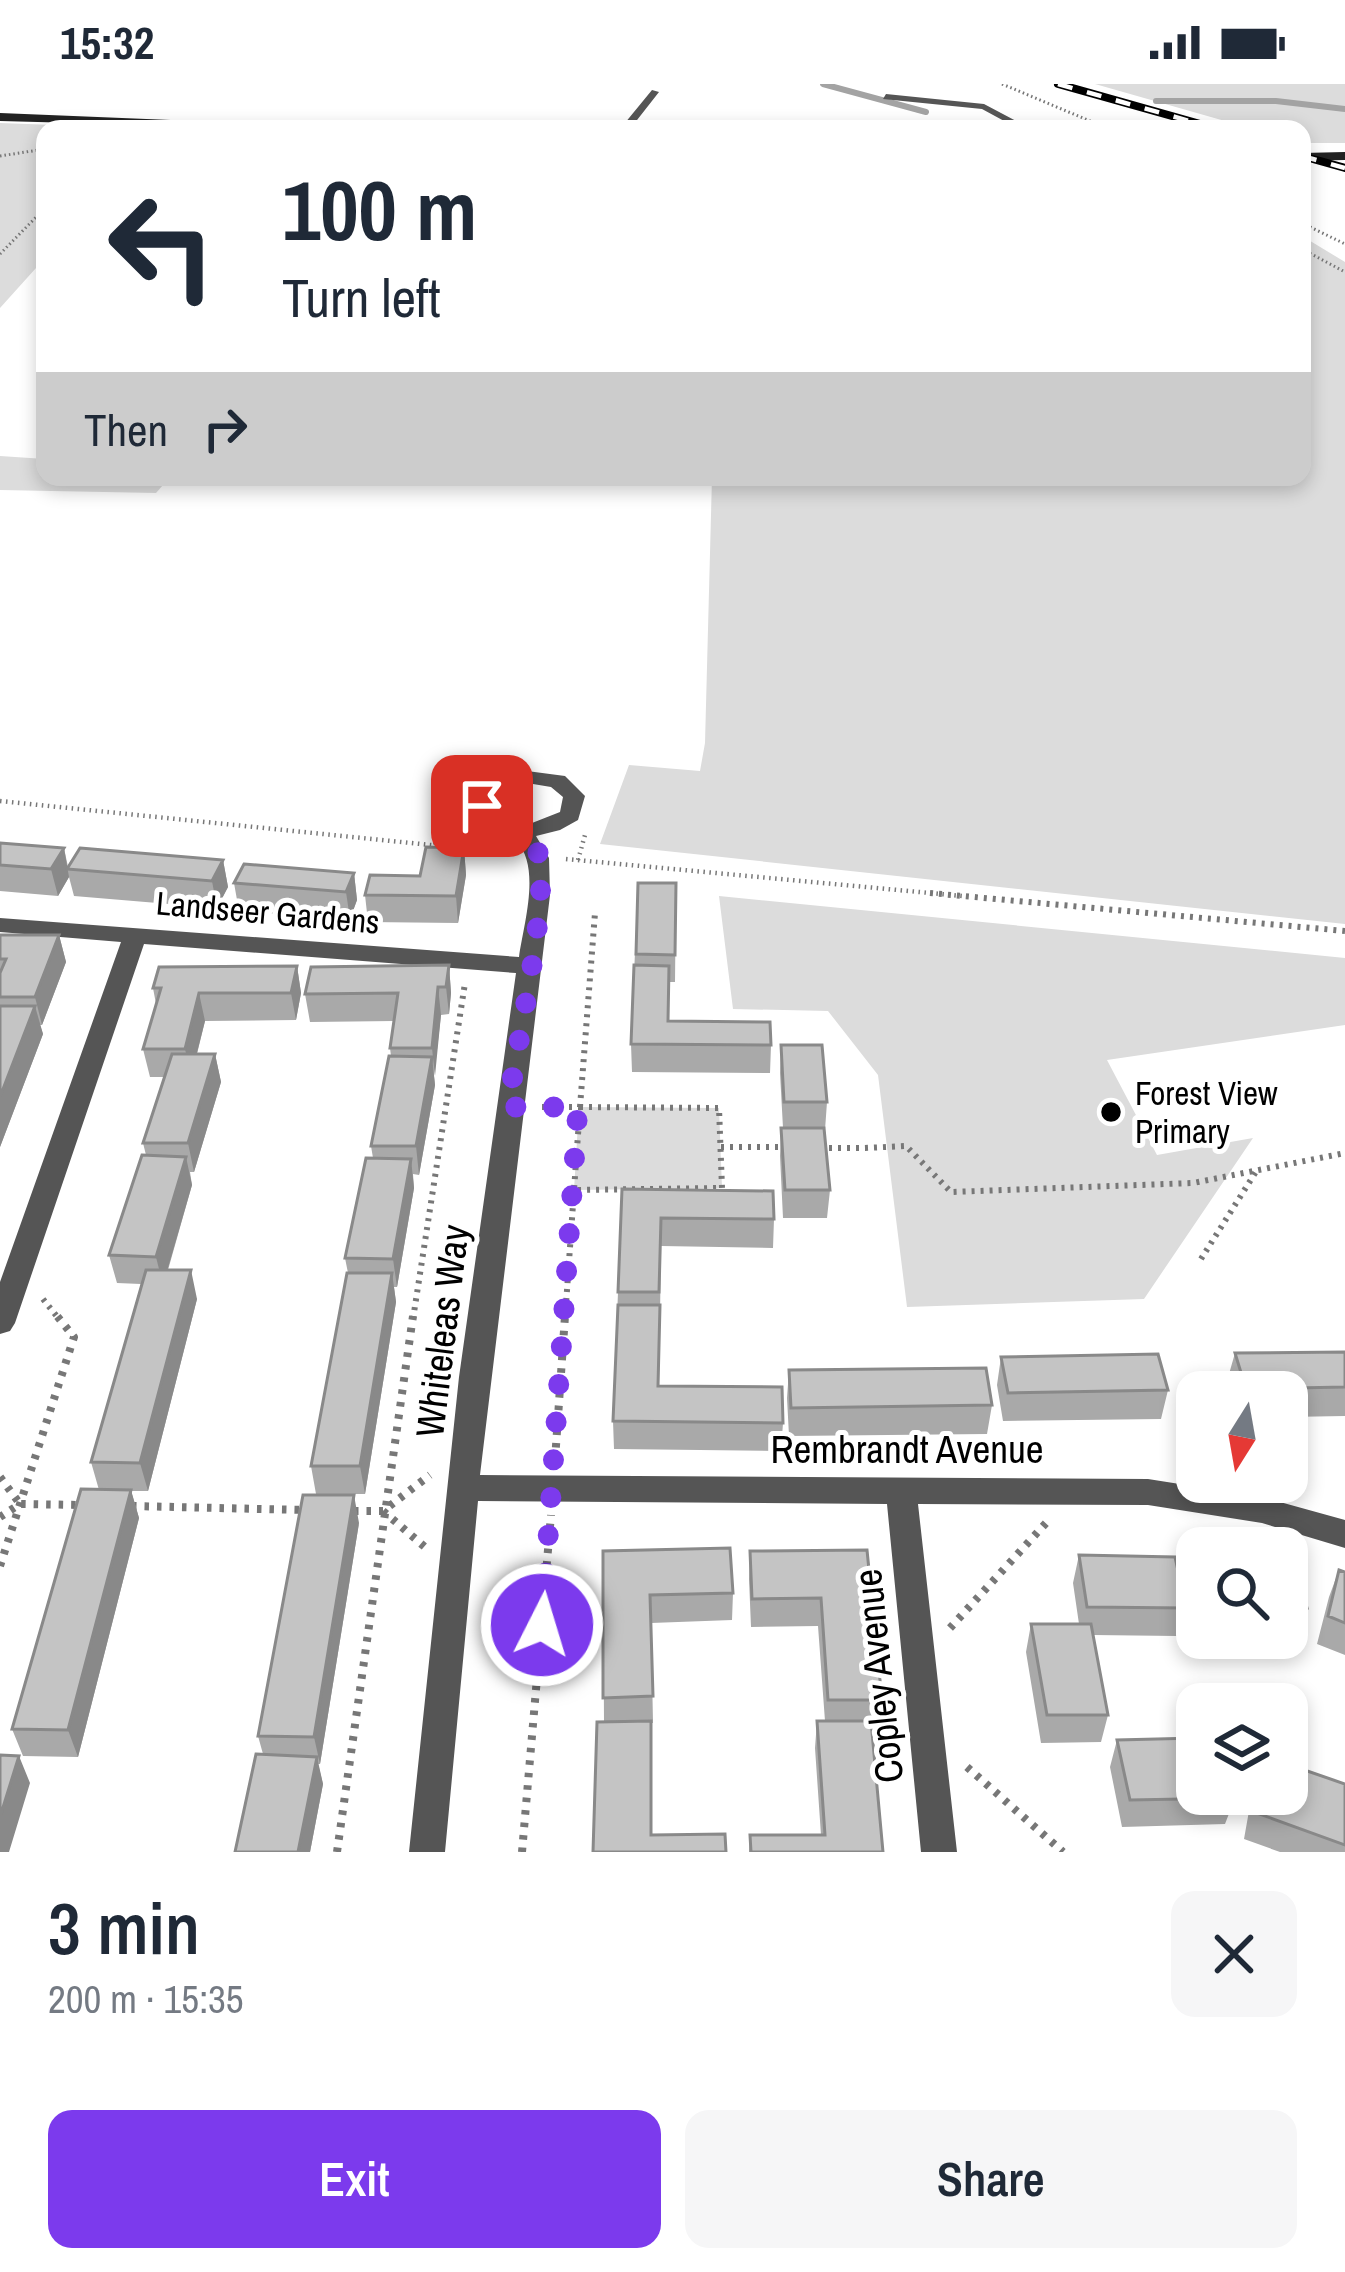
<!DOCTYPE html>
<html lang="en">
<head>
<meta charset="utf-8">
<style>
  body { margin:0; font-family:"Archivo Narrow",sans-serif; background:#f6f6f7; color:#1f2937; height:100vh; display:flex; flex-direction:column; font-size:45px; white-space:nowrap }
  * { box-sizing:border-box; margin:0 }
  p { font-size:39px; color:#747a83 }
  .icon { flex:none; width:66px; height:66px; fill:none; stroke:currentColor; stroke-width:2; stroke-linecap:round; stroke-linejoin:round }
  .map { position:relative; height:1768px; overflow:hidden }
  .drawer { display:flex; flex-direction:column; background:#fff; flex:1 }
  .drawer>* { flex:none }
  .hud { position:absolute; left:36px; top:36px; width:1275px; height:366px; border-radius:24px; box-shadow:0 6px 18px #0003; background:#fff; color:#1f2937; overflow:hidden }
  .needle { width:78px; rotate:191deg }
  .fabs { position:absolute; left:1176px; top:1287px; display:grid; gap:24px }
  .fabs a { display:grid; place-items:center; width:132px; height:132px; border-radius:24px; background:#fff; box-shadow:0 6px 18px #0003; font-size:60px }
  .pin { position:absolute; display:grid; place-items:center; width:102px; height:102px; color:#fff; margin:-51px; border-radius:24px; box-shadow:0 6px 18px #0006 }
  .me { position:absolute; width:132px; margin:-66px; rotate:5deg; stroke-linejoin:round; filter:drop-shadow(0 0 9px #0008) }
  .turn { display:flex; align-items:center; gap:42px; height:252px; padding:0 48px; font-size:54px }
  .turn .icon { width:156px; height:156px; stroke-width:2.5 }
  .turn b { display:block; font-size:84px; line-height:102px }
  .then { display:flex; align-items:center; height:114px; padding:0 48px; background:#0003; gap:24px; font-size:45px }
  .round { display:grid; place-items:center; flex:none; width:126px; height:126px; border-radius:24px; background:#f6f6f7 }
  .summary { display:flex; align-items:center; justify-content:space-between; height:204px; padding:0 48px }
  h1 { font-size:72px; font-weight:600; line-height:90px }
  .button { display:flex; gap:24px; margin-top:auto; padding:24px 48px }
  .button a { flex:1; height:138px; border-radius:24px; background:#7c3aed; color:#fff; font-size:48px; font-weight:600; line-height:138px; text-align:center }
  .button a+a { background:#f6f6f7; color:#1f2937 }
  .status { display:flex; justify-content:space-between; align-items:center; height:84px; padding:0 60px; background:#fff; direction:ltr }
  .status svg { height:33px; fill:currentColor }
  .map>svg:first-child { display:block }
</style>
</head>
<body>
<div class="status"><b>15:32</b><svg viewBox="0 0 49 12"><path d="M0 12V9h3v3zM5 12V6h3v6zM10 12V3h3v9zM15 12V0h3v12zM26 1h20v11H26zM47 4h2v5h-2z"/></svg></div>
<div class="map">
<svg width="1345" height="1768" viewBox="0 0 1345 1768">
  <rect width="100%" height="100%" fill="#fff"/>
  <path fill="#dcdcdc" d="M 1095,0 L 1345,0 L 1345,59 L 1303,59 L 1302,45 L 1253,45 Z
    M 0,39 L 163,45 L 45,45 L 45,174 L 0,224 Z
    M 1302,152 L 1345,178 L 1345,840 L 600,760 L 629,681 L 700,687 L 705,659 L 712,393 L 1302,393 Z
    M 0,372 L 45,375 L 45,393 L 170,393 L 156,409 L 0,406 Z
    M 719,812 L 1345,874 L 1345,941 L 1107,976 L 1157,1071 L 1253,1054 L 1144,1215 L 907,1223 L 878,991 L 828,927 L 733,925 Z
    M 579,1023 L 719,1024 L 722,1104 L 574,1106 Z"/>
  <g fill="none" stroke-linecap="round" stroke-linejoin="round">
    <path stroke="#a3a3a3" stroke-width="6" d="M 823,0 L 926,28
      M 1156,17 L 1276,17 L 1345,25"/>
    <path stroke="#777" stroke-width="3" stroke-dasharray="1.5 3" stroke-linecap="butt" d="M 1002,0 L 1109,45
      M 0,72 L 45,65
      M 1302,139 L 1345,160
      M 1302,165 L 1345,188
      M 0,170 L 45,124"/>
    <path stroke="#777" stroke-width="4.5" stroke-dasharray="1.5 4.5" stroke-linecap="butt" d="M 0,717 L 499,768
      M 435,761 L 452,718
      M 566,775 L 962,812
      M 578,776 L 585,751"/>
    <path stroke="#777" stroke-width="6" stroke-dasharray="3 6" stroke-linecap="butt" d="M 930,809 L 1345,847
      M 542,1023 L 580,1023
      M 580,1023 L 719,1024 L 722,1104 L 574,1106 Z
      M 580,1023 L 595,829
      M 721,1063 L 783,1063
      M 820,1064 L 867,1064
      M 865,1064 L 906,1062 L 951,1108 L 1193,1099 L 1345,1069
      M 1201,1175 L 1257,1086
      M 43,1215 L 59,1235
      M 413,1235 L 465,899
      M 565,1235 L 574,1106"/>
    <path stroke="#777" stroke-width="8" stroke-dasharray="4.5 8" stroke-linecap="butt" d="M 555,1376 L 565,1232
      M 0,1393 L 20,1420
      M 132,1422 L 305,1426
      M 354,1427 L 383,1427 L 430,1391
      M 383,1427 L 426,1464
      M 0,1433 L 20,1420 L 83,1421
      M 0,1482 L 74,1253 L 57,1232
      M 950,1544 L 1046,1439
      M 967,1683 L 1063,1768
      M 337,1768 L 413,1232
      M 522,1768 L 551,1431"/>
    <path fill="#555" fill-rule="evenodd" d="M 652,6 L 659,8 L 630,45 L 620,45 Z
      M 886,10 L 984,20 L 1031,45 L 1019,45 L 982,25 L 883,15 Z"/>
    <path fill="#555" fill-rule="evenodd" d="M 527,687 L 565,692 L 585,712 L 578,736 L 560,746 L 536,752 L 549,774 L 550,811 L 480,1391 L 1148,1395 L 1262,1413 L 1345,1436 L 1345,1464 L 1262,1439 L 1148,1421 L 918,1420 L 957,1768 L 921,1768 L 887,1420 L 478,1417 L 445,1768 L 409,1768 L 459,1293 L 516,889 L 144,860 L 15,1239 L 10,1247 L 0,1250 L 0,1198 L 121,858 L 0,848 L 0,834 L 519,873 C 523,842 542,783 516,757 C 499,740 489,749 471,722 L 485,699 ZM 527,699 L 551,703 L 563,713 L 560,728 L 532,739 L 500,732 L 493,722 C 498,706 511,702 527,699 Z"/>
    <path fill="#222" fill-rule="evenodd" d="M 0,29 L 295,41 L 301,45 L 0,37 Z
      M 1345,68 L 1345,76 L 1302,77 L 1302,69 Z"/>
    <defs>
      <path id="rail" d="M 1058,0 L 1218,45
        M 1302,72 L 1345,84"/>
    </defs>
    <use href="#rail" stroke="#000" stroke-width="8"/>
    <use href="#rail" stroke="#fff" stroke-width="4.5" stroke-dasharray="15" stroke-linecap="butt"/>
  </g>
  <path fill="#a9a9a9" d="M 0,759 L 64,764 L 68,783 L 223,776 L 228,803 L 217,824 L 74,812 L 69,793 L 58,812 L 0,807 Z
    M 464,764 L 466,791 L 458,839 L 368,838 L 365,811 L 420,792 Z
    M 354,789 L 357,816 L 350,835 L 239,827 L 234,799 Z
    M 638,799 L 676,799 L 675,898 L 669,898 L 668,937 L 771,961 L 770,989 L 632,988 L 631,960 Z
    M 0,851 L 59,851 L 66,878 L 42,941 L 40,941 L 43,950 L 0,1063 Z
    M 449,881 L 451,909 L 449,930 L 441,931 L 434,992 L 435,1001 L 419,1091 L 413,1090 L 414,1104 L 397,1203 L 394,1203 L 396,1218 L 365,1410 L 316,1410 L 311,1382 L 348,1189 L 345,1174 L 373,1074 L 371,1062 L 391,972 L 390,964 L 394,937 L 310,938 L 305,910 Z
    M 297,882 L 301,909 L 296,936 L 205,937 L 197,970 L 215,970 L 221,998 L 194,1088 L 190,1088 L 192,1101 L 168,1186 L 197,1215 L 148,1407 L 131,1407 L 139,1434 L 78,1673 L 23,1672 L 12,1645 L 99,1406 L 91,1378 L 141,1200 L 117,1199 L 109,1171 L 146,1071 L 143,1059 L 165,993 L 150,993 L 143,965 L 156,920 L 153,904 Z
    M 781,961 L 827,1018 L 825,1046 L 830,1106 L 827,1134 L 783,1134 L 780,1072 L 781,1044 L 783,1044 L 780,989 Z
    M 622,1105 L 774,1135 L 773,1164 L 661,1162 L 659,1302 L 783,1339 L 781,1367 L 614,1365 L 613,1337 Z
    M 1345,1268 L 1345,1332 L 1287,1333 L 1287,1308 L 1230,1308 L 1227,1297 L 1235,1269 Z
    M 1001,1273 L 1168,1306 L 1161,1335 L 1003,1337 L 997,1301 Z
    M 789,1286 L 992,1321 L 987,1350 L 789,1352 L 787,1314 Z
    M 359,1439 L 320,1680 L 318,1680 L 323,1700 L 310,1768 L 235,1768 L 263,1670 L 258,1652 Z
    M 867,1466 L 882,1616 L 878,1643 L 872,1643 L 883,1768 L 749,1768 L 750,1751 L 821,1751 L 815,1664 L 817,1637 L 825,1637 L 818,1542 L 751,1543 L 749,1495 L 750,1467 Z
    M 603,1467 L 733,1509 L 732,1536 L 651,1539 L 653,1639 L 651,1639 L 651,1751 L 593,1768 L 604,1638 Z
    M 1079,1471 L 1186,1524 L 1177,1552 L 1093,1551 L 1108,1631 L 1101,1658 L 1041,1659 L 1026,1568 L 1031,1540 L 1079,1540 L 1073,1499 Z
    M 1287,1472 L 1307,1524 L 1297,1552 L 1287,1552 Z
    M 1197,1474 L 1197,1534 L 1190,1498 Z
    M 1339,1486 L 1345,1488 L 1345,1571 L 1317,1560 L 1329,1513 Z
    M 1117,1656 L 1235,1714 L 1225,1740 L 1122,1743 L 1110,1683 Z
    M 1345,1700 L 1345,1768 L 1280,1768 L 1244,1755 L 1252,1710 L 1287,1710 Z"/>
  <path fill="#898989" d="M 64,764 L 69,793 L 58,812 L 51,785 Z
    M 464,764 L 466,791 L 458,839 L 456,812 Z
    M 223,776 L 228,803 L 217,824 L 212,797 Z
    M 354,789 L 357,816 L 350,835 L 346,808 Z
    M 59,851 L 66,878 L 42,941 L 35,913 Z
    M 449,881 L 451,909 L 449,930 L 446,903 Z
    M 297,882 L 301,909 L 296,936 L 291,909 Z
    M 438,903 L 441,931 L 435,992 L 432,964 Z
    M 199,909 L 205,937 L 191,992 L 185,965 Z
    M 35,922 L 43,950 L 0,1063 L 0,1013 Z
    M 215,970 L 221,998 L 194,1088 L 188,1059 Z
    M 432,973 L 435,1001 L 419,1091 L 416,1062 Z
    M 186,1073 L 192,1101 L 163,1201 L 156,1173 Z
    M 411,1075 L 414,1104 L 397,1203 L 393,1175 Z
    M 191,1186 L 197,1215 L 148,1407 L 140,1379 Z
    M 392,1189 L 396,1218 L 365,1410 L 360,1382 Z
    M 131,1406 L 139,1434 L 78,1673 L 68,1646 Z
    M 354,1411 L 359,1439 L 320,1680 L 314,1653 Z
    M 19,1672 L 30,1699 L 9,1768 L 0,1768 L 0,1733 Z
    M 317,1673 L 323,1700 L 310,1768 L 298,1768 Z"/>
  <path fill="#c4c4c4" stroke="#898989" stroke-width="3" d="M 0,759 L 64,764 L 51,785 L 0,781 Z
    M 426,763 L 464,764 L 456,812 L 365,811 L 370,791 L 420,792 Z
    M 80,764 L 223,776 L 212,797 L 67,785 Z
    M 244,780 L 354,789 L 346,808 L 234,799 Z
    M 638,799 L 676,799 L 675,871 L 636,870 Z
    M 0,851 L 59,851 L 35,913 L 0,913 L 0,889 L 6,875 L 0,875 Z
    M 449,881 L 446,903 L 438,903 L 432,964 L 390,964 L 398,909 L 305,910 L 311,883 Z
    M 634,881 L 669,882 L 668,937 L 770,938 L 771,961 L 631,960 Z
    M 297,882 L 291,909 L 199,909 L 185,965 L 143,965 L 161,904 L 153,904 L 159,883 Z
    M 0,922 L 35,922 L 0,1013 Z
    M 781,961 L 822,961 L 827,1018 L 784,1018 Z
    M 172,970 L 215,970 L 188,1059 L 143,1059 Z
    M 389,972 L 432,973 L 416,1062 L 371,1062 Z
    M 781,1044 L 824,1044 L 830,1106 L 785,1106 Z
    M 142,1071 L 186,1073 L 156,1173 L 109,1171 Z
    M 366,1074 L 411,1075 L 393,1175 L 345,1174 Z
    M 622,1105 L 773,1107 L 774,1135 L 661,1134 L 659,1208 L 618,1208 Z
    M 146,1186 L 191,1186 L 140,1379 L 91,1378 Z
    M 347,1189 L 392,1189 L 360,1382 L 311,1382 Z
    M 618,1221 L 660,1221 L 658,1302 L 782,1303 L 783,1339 L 613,1337 Z
    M 1345,1268 L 1345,1303 L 1246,1305 L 1235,1269 Z
    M 1158,1270 L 1168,1306 L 1008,1309 L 1001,1273 Z
    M 986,1284 L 992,1321 L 791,1324 L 789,1286 Z
    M 81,1405 L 131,1406 L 68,1646 L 12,1645 Z
    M 303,1411 L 354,1411 L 314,1653 L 258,1652 Z
    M 730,1464 L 733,1509 L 650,1511 L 653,1612 L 603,1614 L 603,1467 Z
    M 867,1466 L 882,1616 L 828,1616 L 821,1514 L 752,1515 L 750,1467 Z
    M 1079,1471 L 1175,1473 L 1186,1524 L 1087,1523 Z
    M 1287,1472 L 1294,1473 L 1307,1524 L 1287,1524 Z
    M 1339,1486 L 1345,1488 L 1345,1539 L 1328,1532 Z
    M 1031,1540 L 1091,1540 L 1108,1631 L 1047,1631 Z
    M 651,1637 L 651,1751 L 725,1750 L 726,1768 L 593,1768 L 597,1638 Z
    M 817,1637 L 871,1637 L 883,1768 L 751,1768 L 750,1751 L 825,1751 Z
    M 1197,1654 L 1197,1710 L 1234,1710 L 1235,1714 L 1130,1716 L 1117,1656 Z
    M 256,1670 L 317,1673 L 298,1768 L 235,1768 Z
    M 0,1671 L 19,1672 L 0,1733 Z
    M 1287,1680 L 1345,1700 L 1345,1761 L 1254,1728 L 1257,1710 L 1287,1710 Z"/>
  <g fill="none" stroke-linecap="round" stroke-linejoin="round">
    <path stroke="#7c3aed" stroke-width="21" stroke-dasharray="0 37.8" d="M 482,722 C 492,748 525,741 537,766 C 553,803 514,973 508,1023 L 578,1023 L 542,1541"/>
  </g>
  <circle fill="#000" stroke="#fff" stroke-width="4.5" cx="1111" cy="1028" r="12"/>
  <g text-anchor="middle" stroke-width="10" stroke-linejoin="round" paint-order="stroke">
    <g font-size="33" fill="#000" stroke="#fff">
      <text transform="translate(268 828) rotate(5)" y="12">Landseer Gardens</text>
    </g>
    <g font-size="33" fill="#000" stroke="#fff" text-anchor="start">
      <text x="1135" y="1021">Forest View<tspan x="1135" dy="38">Primary</tspan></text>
    </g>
    <g font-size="39" fill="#000" stroke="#fff">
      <text transform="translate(442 1247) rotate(-83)" y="14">Whiteleas Way</text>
      <text x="907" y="1379">Rembrandt Avenue</text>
      <text transform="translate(878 1592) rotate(-96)" y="14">Copley Avenue</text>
    </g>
  </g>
</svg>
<div class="fabs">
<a><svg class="needle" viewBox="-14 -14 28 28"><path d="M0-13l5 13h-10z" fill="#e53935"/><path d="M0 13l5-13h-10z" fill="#747a83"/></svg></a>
<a><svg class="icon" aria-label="search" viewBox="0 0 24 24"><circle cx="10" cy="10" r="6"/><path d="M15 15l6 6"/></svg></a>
<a><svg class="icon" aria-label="layers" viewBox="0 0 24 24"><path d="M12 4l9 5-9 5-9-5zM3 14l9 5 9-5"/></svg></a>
</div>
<div class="pin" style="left:482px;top:722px;background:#d93025"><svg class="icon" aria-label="arrive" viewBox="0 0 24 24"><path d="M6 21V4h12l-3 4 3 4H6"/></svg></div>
<svg class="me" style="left:542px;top:1541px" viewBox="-20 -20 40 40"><circle r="17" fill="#7c3aed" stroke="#fff" stroke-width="3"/><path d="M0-11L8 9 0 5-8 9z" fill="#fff"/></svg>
<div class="hud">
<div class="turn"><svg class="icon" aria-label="left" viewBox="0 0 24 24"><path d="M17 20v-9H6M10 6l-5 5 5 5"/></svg><div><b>100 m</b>Turn left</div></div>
<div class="then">Then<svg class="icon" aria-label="right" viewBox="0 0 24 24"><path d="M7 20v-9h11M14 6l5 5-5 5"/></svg></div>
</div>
</div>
<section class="drawer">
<div class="summary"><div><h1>3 min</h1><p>200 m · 15:35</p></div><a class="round"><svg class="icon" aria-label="close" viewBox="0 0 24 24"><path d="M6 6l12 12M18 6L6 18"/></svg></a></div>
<div class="button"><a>Exit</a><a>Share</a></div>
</section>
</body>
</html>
